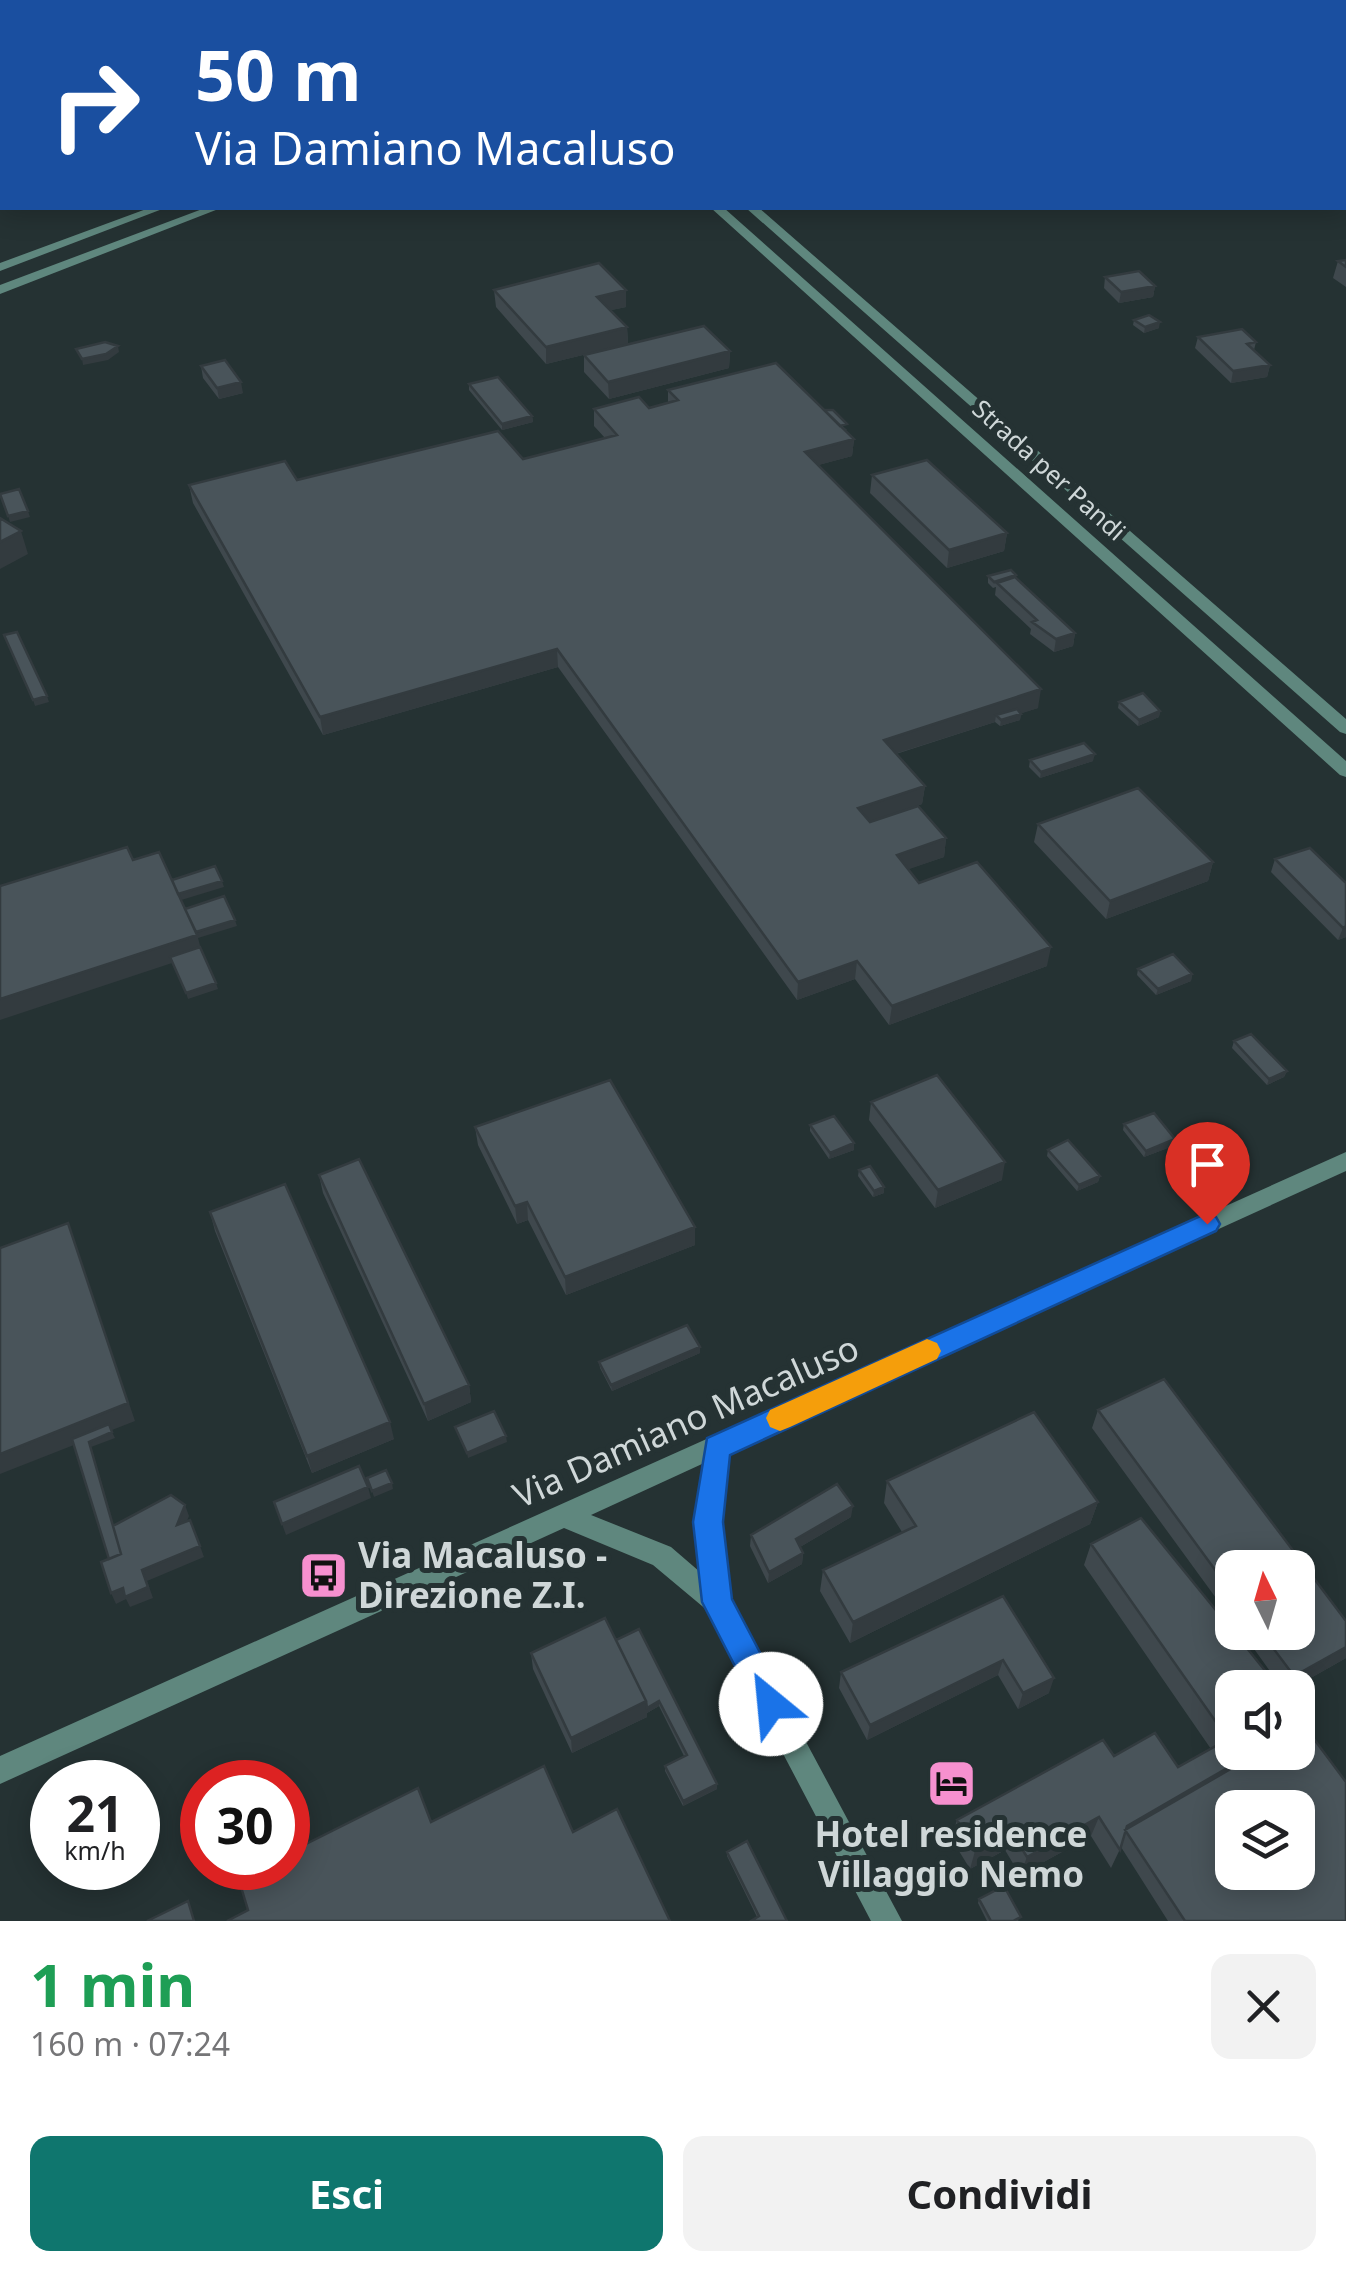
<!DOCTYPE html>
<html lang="it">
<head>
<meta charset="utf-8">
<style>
  body { margin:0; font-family:"Noto Sans",sans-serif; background:#f2f2f2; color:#202124; height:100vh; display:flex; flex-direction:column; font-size:38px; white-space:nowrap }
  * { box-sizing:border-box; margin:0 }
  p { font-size:32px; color:#757577 }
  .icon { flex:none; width:55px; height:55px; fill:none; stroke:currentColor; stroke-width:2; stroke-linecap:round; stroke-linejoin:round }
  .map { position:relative; height:1921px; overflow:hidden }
  .details { display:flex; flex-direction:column; background:#fff; flex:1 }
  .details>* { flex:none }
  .banner { position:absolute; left:0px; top:0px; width:1348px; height:210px; box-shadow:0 5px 25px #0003; background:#1a4fa0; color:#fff; overflow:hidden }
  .needle { width:65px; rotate:355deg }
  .controls { position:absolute; left:1215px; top:1550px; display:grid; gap:20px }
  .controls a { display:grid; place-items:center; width:100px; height:100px; border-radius:20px; background:#fff; box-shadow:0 5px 25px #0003; font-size:50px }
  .speed { position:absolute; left:30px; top:1760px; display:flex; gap:20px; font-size:50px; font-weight:700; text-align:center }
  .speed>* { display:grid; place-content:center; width:130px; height:130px; border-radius:50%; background:#fff; box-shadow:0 5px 25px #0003; line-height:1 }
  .speed small { font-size:25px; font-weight:400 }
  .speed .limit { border:15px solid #d22; background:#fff; color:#111 }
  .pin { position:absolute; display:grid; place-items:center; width:85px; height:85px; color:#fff; margin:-102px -42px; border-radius:50% 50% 50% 0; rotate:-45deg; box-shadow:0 0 10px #0007 }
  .pin .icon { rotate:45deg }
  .me { position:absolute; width:110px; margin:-55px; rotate:332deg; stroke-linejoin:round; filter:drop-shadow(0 0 8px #0008) }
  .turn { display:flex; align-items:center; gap:35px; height:210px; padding:0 30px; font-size:45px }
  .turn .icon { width:130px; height:130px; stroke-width:2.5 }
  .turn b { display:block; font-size:70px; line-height:85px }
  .round { display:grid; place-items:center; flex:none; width:105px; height:105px; border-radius:20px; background:#f2f2f2 }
  .overview { display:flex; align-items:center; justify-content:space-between; height:170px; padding:0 30px }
  h1 { font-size:60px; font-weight:700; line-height:75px; color:#1e9e55 }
  .primary-button { display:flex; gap:20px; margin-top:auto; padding:20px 30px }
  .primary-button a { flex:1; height:115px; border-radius:20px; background:#0f766e; color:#fff; font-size:40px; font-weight:700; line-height:115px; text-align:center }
  .primary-button a+a { background:#f2f2f2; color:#202124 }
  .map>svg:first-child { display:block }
</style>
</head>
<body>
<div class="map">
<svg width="1346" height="1921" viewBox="0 0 1346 1921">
  <rect width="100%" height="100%" fill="#253233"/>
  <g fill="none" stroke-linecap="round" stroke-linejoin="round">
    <path fill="#5f877e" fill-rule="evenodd" d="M 408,0 L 420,0 L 421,2 L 410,2 Z
      M 711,208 L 724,208 L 1346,761 L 1346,777 L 1340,775 Z
      M 746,208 L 759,208 L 1346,719 L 1346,734 L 1340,732 Z
      M 1346,1152 L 1346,1171 L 729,1452 L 721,1522 L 730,1600 L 902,1921 L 871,1921 L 708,1611 L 653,1565 L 564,1528 L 0,1784 L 0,1756 ZM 702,1464 L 695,1522 L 700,1572 L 671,1547 L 591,1515 Z"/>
    <path fill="#5f877e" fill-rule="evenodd" d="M 149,208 L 165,208 L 0,271 L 0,263 Z
      M 205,208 L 221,208 L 0,294 L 0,285 Z"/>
  </g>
  <path fill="#3f484d" d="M 1346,260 L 1346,287 L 1333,278 L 1338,261 Z
    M 1105,277 L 1155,286 L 1153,297 L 1119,303 L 1104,288 Z
    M 494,290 L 626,307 L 611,310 L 627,327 L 628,344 L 546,364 L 496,307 Z
    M 1134,320 L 1159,328 L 1144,333 L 1133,325 Z
    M 1198,337 L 1256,342 L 1254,350 L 1270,365 L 1267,377 L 1231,383 L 1195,348 Z
    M 730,351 L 729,368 L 609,399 L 584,372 L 584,355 Z
    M 201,366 L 243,393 L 219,399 L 203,378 Z
    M 469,384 L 532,416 L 533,422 L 502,430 L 469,390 Z
    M 668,390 L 824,410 L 847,430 L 845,430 L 854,439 L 852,456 L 818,465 L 1038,708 L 1021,713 L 1020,720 L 1000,726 L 995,722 L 896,754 L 925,786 L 922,804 L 870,822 L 946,838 L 944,857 L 908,869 L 919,883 L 1047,966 L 889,1025 L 855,979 L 797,1000 L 558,667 L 323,735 L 193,503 L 189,485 L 297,480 L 523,459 L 605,438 L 594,426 L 594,409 L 649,408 L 668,403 Z
    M 872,475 L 1007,533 L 1004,551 L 947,568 L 870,493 Z
    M 988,576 L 1016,578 L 1075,633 L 1073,646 L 1054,652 L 1030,634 L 1031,629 L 995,595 L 996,587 L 993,588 L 988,583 Z
    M 1119,702 L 1160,711 L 1159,717 L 1138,726 L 1118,708 Z
    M 1030,760 L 1093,761 L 1040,778 L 1029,767 Z
    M 1038,824 L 1213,862 L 1208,881 L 1106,919 L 1034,842 Z
    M 1275,859 L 1346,883 L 1346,937 L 1338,940 L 1271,872 Z
    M 1138,969 L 1192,974 L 1191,981 L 1156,995 L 1137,975 Z
    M 1234,1041 L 1287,1071 L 1284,1077 L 1267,1085 L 1232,1048 Z
    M 871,1102 L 1002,1180 L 935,1208 L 869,1120 Z
    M 1124,1124 L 1175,1139 L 1173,1146 L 1144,1157 L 1123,1130 Z
    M 810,1125 L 854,1150 L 829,1159 L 810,1131 Z
    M 475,1127 L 695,1227 L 695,1245 L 566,1295 L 528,1220 L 517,1224 L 478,1145 Z
    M 1048,1150 L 1100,1176 L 1098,1182 L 1077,1191 L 1047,1156 Z
    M 859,1170 L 884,1187 L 884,1193 L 873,1197 L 858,1176 Z
    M 319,1175 L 469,1385 L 471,1402 L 428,1421 L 323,1193 Z
    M 210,1212 L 394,1439 L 312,1473 L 215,1231 Z
    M 700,1353 L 612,1391 L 600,1368 L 599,1362 Z
    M 1098,1410 L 1346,1621 L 1346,1658 L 1293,1688 L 1282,1688 L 1242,1632 L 1298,1632 L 1232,1568 L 1232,1620 L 1092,1428 Z
    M 887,1481 L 1098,1502 L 1090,1524 L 850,1643 L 820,1591 L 823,1570 L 902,1532 L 884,1503 Z
    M 851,1517 L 800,1547 L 803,1553 L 802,1564 L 768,1583 L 750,1546 L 751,1535 Z
    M 1091,1544 L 1305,1727 L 1346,1921 L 1168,1921 L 1121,1847 L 1111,1868 L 1091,1836 L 1020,1875 L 1005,1850 L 970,1869 L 951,1838 L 957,1820 L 1114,1756 L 1178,1767 L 1211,1749 L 1084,1565 Z
    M 1003,1596 L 1049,1693 L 1018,1709 L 998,1675 L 867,1740 L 839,1688 L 841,1672 Z
    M 639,1629 L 717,1789 L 683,1806 L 665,1771 L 665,1766 L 684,1756 L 659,1706 L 647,1713 L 647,1717 L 572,1753 L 533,1669 L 531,1653 L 616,1640 Z
    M 727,1852 L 787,1921 L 757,1917 L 727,1856 Z
    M 979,1899 L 1019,1921 L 987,1921 L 978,1903 Z"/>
  <path fill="#333b3f" d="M 0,83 L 2,83 L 2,99 L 0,99 Z
    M 1155,286 L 1153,297 L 1119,303 L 1121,292 Z
    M 626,290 L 626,307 L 598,313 L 597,297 Z
    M 1160,322 L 1159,328 L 1144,333 L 1145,327 Z
    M 627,327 L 628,344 L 546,364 L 546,347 Z
    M 118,346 L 119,352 L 108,360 L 83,365 L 82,359 Z
    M 730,351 L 729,368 L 609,399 L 608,382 Z
    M 1270,365 L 1267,377 L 1231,383 L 1233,371 Z
    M 241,382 L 243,393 L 219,399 L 217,388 Z
    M 532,416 L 533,422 L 502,430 L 502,424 Z
    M 854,439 L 852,456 L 804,469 L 805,452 Z
    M 28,511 L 30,517 L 10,522 L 8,516 Z
    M 21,531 L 28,554 L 0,569 L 0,542 Z
    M 1007,533 L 1004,551 L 947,568 L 949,550 Z
    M 1075,633 L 1073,646 L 1054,652 L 1056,639 Z
    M 557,649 L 558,667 L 323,735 L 320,717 Z
    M 1041,689 L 1038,708 L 1001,720 L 996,715 L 995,722 L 882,758 L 884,740 Z
    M 47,696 L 49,702 L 35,706 L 33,700 Z
    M 1160,711 L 1159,717 L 1138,726 L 1139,720 Z
    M 1021,714 L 1020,720 L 1000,726 L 1001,720 Z
    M 1095,754 L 1093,761 L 1040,778 L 1041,772 Z
    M 925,786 L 922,804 L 857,827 L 858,808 Z
    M 946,838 L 944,857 L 895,874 L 897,855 Z
    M 1213,862 L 1208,881 L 1106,919 L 1110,901 Z
    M 222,881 L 224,887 L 178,901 L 176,895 Z
    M 235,920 L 237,926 L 198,938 L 202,953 L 170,957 L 172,963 L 0,1020 L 0,999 Z
    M 1346,926 L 1346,937 L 1338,940 L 1343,928 Z
    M 1051,947 L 1047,966 L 889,1025 L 892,1006 Z
    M 857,961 L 855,979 L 797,1000 L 798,982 Z
    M 1192,974 L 1191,981 L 1156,995 L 1158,989 Z
    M 216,983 L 218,989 L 188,999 L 186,993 Z
    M 1287,1071 L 1284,1077 L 1267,1085 L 1269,1079 Z
    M 1175,1139 L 1173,1146 L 1144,1157 L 1146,1151 Z
    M 854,1143 L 854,1150 L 829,1159 L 830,1153 Z
    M 1005,1162 L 1002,1180 L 935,1208 L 938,1190 Z
    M 1100,1176 L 1098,1182 L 1077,1191 L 1079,1185 Z
    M 884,1187 L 884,1193 L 873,1197 L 874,1191 Z
    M 527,1202 L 528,1220 L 517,1224 L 515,1206 Z
    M 68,1223 L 135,1421 L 0,1474 L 0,1454 Z
    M 695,1227 L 695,1245 L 566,1295 L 565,1277 Z
    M 700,1347 L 700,1353 L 612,1391 L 611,1385 Z
    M 469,1385 L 471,1402 L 428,1421 L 424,1404 Z
    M 390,1422 L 394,1439 L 312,1473 L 307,1456 Z
    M 112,1432 L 115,1438 L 91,1447 L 126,1565 L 89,1442 Z
    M 506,1436 L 507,1442 L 468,1458 L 467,1453 Z
    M 392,1483 L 393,1489 L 374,1497 L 372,1491 Z
    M 368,1487 L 371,1498 L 286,1535 L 282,1524 Z
    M 1098,1502 L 1090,1524 L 850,1643 L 853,1622 Z
    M 185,1505 L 189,1516 L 181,1536 L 177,1525 Z
    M 853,1506 L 851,1517 L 795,1550 L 796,1539 Z
    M 200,1546 L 204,1557 L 147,1581 L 153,1598 L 130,1607 L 126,1599 L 116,1604 L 111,1593 L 142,1570 Z
    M 803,1553 L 802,1564 L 768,1583 L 769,1572 Z
    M 1346,1647 L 1346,1658 L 1293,1688 L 1288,1688 L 1294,1676 Z
    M 1003,1660 L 998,1675 L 867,1740 L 870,1725 Z
    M 1054,1678 L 1049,1693 L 1018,1709 L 1023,1693 Z
    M 646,1701 L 659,1701 L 659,1706 L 647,1713 L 647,1717 L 572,1753 L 571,1738 Z
    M 1255,1752 L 1278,1752 L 1125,1830 L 1127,1826 Z
    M 717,1784 L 717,1789 L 683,1806 L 683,1801 Z
    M 1099,1817 L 1091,1836 L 1020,1875 L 1027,1857 Z
    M 1011,1831 L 1005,1850 L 970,1869 L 975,1851 Z"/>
  <path fill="#49545a" stroke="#333b3f" stroke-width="2.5" fill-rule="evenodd" d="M 183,0 L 236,0 L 239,2 L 168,2 Z
    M 983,0 L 997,0 L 998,2 L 984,2 Z
    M 0,28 L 2,28 L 2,83 L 0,83 Z
    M 1346,260 L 1346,267 L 1338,261 Z
    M 599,263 L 626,290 L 597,297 L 627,327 L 546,347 L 494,290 Z
    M 1139,271 L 1155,286 L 1121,292 L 1105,277 Z
    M 1149,315 L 1160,322 L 1145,327 L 1134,320 Z
    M 704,326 L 730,351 L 608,382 L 584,355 Z
    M 1242,329 L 1256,342 L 1247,344 L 1270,365 L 1233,371 L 1198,337 Z
    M 105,342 L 118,346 L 106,354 L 82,359 L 76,349 Z
    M 225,360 L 241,382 L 217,388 L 201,366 Z
    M 776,363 L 854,439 L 805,452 L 1041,689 L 884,740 L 925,786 L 858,808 L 870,822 L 918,806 L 946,838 L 897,855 L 919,883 L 977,862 L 1051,947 L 892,1006 L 857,961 L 798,982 L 557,649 L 320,717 L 189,485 L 285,461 L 297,480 L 498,431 L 523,459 L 617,435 L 594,409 L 639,397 L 649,408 L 678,400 L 668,390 Z
    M 498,377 L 532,416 L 502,424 L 469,384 Z
    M 824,410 L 833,410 L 847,424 L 840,426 Z
    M 927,460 L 1007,533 L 949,550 L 872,475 Z
    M 19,489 L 28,511 L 8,516 L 0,494 Z
    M 0,518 L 21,531 L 0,542 Z
    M 1011,570 L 1016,575 L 994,582 L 988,576 Z
    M 1015,577 L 1075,633 L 1056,639 L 1032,622 L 1037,620 L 997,583 Z
    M 17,632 L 47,696 L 33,700 L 4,635 Z
    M 1143,693 L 1160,711 L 1139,720 L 1119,702 Z
    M 1017,709 L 1021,714 L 1001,720 L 996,715 Z
    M 1084,743 L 1095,754 L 1041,772 L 1030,760 Z
    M 1138,788 L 1213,862 L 1110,901 L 1038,824 Z
    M 127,847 L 133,860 L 159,852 L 197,935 L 0,999 L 0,886 Z
    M 1310,848 L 1346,883 L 1346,926 L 1343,928 L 1275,859 Z
    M 215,866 L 222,881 L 178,894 L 172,880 Z
    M 224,896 L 235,920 L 196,932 L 185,909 Z
    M 200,947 L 216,983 L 186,993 L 170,957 Z
    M 1173,954 L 1192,974 L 1158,989 L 1138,969 Z
    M 1251,1034 L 1287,1071 L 1269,1079 L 1234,1041 Z
    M 937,1075 L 1005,1162 L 938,1190 L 871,1102 Z
    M 610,1080 L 695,1227 L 565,1277 L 527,1202 L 515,1206 L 475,1127 Z
    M 1154,1113 L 1175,1139 L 1146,1151 L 1124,1124 Z
    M 834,1116 L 854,1143 L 830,1153 L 810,1125 Z
    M 1068,1140 L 1100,1176 L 1079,1185 L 1048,1150 Z
    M 359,1159 L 469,1385 L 424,1404 L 319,1175 Z
    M 870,1166 L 884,1187 L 874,1191 L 859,1170 Z
    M 285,1184 L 390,1422 L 307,1456 L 210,1212 Z
    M 68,1223 L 128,1403 L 0,1454 L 0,1248 Z
    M 687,1325 L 700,1347 L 611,1385 L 599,1362 Z
    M 1164,1379 L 1346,1621 L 1346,1647 L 1294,1676 L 1261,1632 L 1298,1632 L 1298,1568 L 1232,1568 L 1232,1593 L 1098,1410 Z
    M 494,1411 L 506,1436 L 467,1453 L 455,1427 Z
    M 1034,1412 L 1098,1502 L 853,1622 L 823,1570 L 916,1526 L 887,1481 Z
    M 109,1424 L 112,1432 L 89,1442 L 121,1554 L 109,1559 L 72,1439 Z
    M 359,1466 L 368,1487 L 282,1524 L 274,1502 Z
    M 386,1470 L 392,1483 L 372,1491 L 367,1478 Z
    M 837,1484 L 853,1506 L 796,1539 L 803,1553 L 769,1572 L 751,1535 Z
    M 171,1495 L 185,1505 L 177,1525 L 190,1520 L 200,1546 L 142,1570 L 148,1587 L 125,1597 L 123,1588 L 111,1593 L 101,1562 L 121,1554 L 113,1526 Z
    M 1141,1518 L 1232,1630 L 1232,1632 L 1234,1632 L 1279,1688 L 1232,1688 L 1232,1752 L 1255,1752 L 1127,1826 L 1120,1850 L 1099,1817 L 1027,1857 L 1011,1831 L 975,1851 L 957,1820 L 1103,1740 L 1114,1756 L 1155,1733 L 1178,1767 L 1228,1739 L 1091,1544 Z
    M 1003,1596 L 1054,1678 L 1023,1693 L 1003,1660 L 870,1725 L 841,1672 Z
    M 605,1618 L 646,1701 L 571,1738 L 531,1653 Z
    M 639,1629 L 717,1784 L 683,1801 L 665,1766 L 687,1755 L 659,1701 L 647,1708 L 646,1701 L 616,1640 Z
    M 1298,1710 L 1308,1722 L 1298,1728 Z
    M 1305,1727 L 1346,1782 L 1346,1921 L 1185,1921 L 1125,1830 L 1260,1752 L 1298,1752 L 1298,1731 ZM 1232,1808 L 1298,1808 L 1298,1872 L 1232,1872 Z
    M 544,1766 L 573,1832 L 617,1809 L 670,1921 L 227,1921 L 248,1910 L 238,1877 L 257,1868 L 288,1868 L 288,1853 L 418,1788 L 431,1822 Z
    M 747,1841 L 787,1921 L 751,1921 L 759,1916 L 727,1852 Z
    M 1004,1886 L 1021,1917 L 1013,1921 L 991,1921 L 979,1899 Z
    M 188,1901 L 194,1921 L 147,1921 Z"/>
  <path fill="#1a73e8" stroke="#114b97" stroke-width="2.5" d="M 1207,1213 L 1216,1217 L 1220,1224 L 1216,1231 L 730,1455 L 723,1522 L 732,1599 L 787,1704 L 782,1715 L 771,1720 L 760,1715 L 702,1602 L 693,1522 L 707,1438 Z"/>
  <path fill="#f59e0b" d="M 927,1339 L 937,1343 L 941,1351 L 937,1359 L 790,1427 L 780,1431 L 770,1427 L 766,1418 L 770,1410 Z"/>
  <defs>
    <symbol id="bus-square" viewBox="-11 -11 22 22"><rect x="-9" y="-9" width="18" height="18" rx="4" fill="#f690cf" stroke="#253233"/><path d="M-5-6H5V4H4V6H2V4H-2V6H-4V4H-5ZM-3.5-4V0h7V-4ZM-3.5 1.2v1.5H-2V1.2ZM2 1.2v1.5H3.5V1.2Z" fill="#111"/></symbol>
    <symbol id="hotel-square" viewBox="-11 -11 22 22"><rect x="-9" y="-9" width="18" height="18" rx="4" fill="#f690cf" stroke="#253233"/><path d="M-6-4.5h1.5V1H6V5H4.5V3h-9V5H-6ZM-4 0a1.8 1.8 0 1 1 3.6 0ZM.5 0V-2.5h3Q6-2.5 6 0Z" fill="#111"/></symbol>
  </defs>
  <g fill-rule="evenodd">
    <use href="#bus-square" x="296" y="1548" width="55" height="55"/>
    <use href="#hotel-square" x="924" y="1756" width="55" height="55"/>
  </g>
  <g text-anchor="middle" stroke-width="10" stroke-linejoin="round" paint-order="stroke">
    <g font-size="25" fill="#cfd7d8" stroke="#253233">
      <text transform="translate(1049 470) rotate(42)" y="9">Strada per Pandi</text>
    </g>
    <g font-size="35" fill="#cfd7d8" stroke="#253233">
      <text transform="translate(686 1422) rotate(-24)" y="12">Via Damiano Macaluso</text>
    </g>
    <g font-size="35" font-weight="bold" fill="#cfd7d8" stroke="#253233" text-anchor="start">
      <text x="358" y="1568">Via Macaluso -<tspan x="358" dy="40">Direzione Z.I.</tspan></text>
      <text x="951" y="1847" text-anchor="middle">Hotel residence<tspan x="951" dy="40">Villaggio Nemo</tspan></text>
    </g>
  </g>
</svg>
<div class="controls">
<a><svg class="needle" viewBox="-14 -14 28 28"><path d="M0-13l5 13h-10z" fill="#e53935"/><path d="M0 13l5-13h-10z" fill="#757577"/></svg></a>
<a><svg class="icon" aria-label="sound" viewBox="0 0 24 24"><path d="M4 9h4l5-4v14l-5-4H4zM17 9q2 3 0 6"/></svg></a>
<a><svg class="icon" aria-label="layers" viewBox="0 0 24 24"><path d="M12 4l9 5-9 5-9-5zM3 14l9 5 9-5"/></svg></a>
</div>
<div class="speed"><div>21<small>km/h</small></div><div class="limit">30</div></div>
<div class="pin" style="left:1207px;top:1224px;background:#d93025"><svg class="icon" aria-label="arrive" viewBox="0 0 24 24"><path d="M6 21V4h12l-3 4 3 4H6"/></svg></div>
<svg class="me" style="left:771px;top:1704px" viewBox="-20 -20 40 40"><circle r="19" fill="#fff"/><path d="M0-13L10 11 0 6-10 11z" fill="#1a73e8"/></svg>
<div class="banner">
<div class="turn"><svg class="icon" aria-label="right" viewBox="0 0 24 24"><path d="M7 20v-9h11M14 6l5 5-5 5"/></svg><div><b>50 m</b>Via Damiano Macaluso</div></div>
</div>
</div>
<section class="details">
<div class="overview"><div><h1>1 min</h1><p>160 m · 07:24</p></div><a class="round"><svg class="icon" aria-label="close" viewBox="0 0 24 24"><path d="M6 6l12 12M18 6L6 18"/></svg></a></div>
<div class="primary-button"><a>Esci</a><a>Condividi</a></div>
</section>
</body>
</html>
